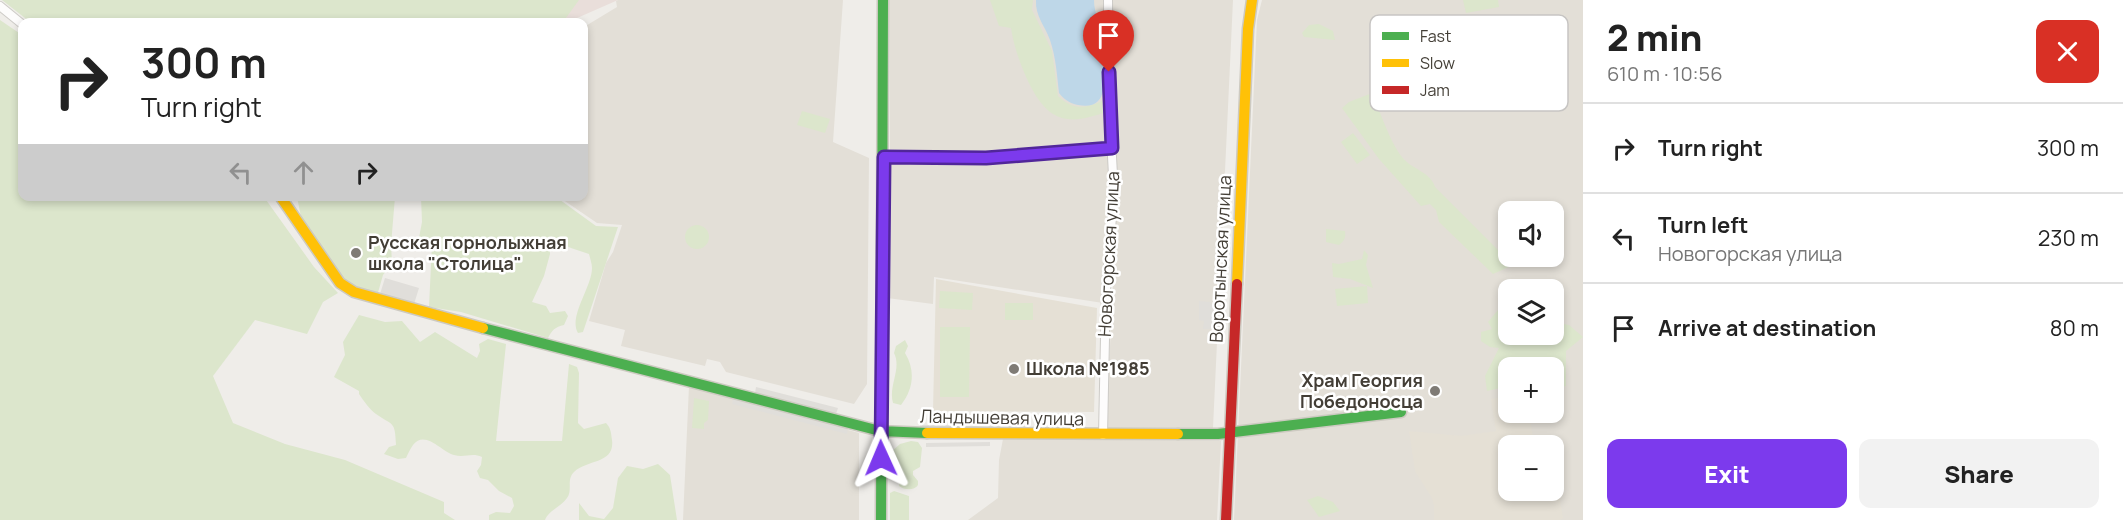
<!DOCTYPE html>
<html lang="en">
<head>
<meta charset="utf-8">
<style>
  body { margin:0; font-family:Manrope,sans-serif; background:#f2f2f2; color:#222; height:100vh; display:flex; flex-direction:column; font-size:22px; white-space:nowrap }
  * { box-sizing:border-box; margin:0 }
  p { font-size:20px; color:#767676 }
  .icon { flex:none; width:33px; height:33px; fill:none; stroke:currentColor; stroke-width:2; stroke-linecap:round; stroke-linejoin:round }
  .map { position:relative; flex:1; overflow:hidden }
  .side { display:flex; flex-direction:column; background:#fff; width:540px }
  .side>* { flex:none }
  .hud { position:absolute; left:18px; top:18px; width:570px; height:183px; border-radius:12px; box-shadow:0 3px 9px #0003; background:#fff; color:#222; overflow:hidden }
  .fabs { position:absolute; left:1498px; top:201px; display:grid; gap:12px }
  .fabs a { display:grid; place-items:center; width:66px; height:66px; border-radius:12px; background:#fff; box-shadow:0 3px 9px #0003; font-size:30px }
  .pin { position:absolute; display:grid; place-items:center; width:51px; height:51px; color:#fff; margin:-62px -26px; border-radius:50% 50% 50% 0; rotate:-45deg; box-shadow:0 0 6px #0007 }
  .pin .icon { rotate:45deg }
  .me { position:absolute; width:66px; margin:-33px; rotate:359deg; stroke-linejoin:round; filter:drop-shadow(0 0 4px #0008) }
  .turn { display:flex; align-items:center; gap:21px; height:126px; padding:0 24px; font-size:27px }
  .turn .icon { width:78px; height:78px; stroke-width:2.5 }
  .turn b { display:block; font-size:42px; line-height:51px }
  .lanes { display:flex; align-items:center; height:57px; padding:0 24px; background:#0003; justify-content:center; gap:30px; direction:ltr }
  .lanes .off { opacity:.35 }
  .round { display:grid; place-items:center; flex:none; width:63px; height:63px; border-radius:12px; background:#f2f2f2 }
  .headline { display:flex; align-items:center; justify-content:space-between; height:102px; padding:0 24px }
  h1 { font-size:36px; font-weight:800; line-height:45px }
  .primary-button { display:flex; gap:12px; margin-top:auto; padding:12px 24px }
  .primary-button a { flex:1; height:69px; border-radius:12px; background:#7c3aed; color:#fff; font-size:24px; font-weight:800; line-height:69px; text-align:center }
  .primary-button a+a { background:#f2f2f2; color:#222 }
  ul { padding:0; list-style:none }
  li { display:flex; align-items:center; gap:18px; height:90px; padding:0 24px; border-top:2px solid #e0e0e0 }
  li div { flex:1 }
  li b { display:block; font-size:22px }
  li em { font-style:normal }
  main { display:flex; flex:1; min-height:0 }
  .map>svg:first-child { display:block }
</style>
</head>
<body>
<main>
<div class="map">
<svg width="1583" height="520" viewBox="0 0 1583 520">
  <rect width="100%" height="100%" fill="#efede9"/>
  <path fill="#e3dfd7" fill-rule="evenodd" d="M 618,0 L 843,0 L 833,142 L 869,158 L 867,384 L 854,404 L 726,372 L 720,362 L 707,359 L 705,366 L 621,346 L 625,330 L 589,321 L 606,263 L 613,252 L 622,225 L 597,223 L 559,197 L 584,196 L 584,27 L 617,7 L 616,1 Z
    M 889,0 L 1106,0 L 1108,144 L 1104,146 L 984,155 L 892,153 L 890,151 Z
    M 1111,0 L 1233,0 L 1213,428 L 1106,427 L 1117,205 L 1112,97 Z
    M 1262,0 L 1583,0 L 1583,520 L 1234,520 L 1257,20 ZM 1509,212 L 1554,212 L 1554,256 L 1509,256 ZM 1509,290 L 1554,290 L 1554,334 L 1509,334 ZM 1509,368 L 1554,368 L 1554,412 L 1509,412 ZM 1509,446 L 1554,446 L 1554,490 L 1509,490 Z
    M 1109,153 L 1110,174 L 1103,303 L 934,277 L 933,304 L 887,298 L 889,161 L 984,161 Z
    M 689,386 L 859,433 L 859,520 L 683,520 Z
    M 1003,439 L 1221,441 L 1217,520 L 968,520 L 998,498 L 999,460 Z"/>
  <path fill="#e5e0d5" d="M 1537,14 L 1553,97 L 1483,110 L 1468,27 Z
    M 936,279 L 1097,308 L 1094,412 L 933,411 Z
    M 1509,396 L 1509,412 L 1529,413 L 1534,444 L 1536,445 L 1509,446 L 1509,490 L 1554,490 L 1554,467 L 1563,518 L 1560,520 L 1434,520 L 1434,506 L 1432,498 L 1415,471 L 1409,431 L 1461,436 L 1496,431 L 1491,399 Z"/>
  <path fill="#e9deda" d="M 547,0 L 618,0 L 568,22 L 548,22 Z"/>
  <path fill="#dce6cc" d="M 2,0 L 579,0 L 563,22 L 30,22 Z
    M 990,0 L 1033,0 L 1032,10 L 1052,51 L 1058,96 C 1073,110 1084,109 1102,101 L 1103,113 C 1088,118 1069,124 1053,114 C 1032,102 1014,51 1011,28 L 999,26 Z
    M 1463,0 L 1498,0 L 1499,7 L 1466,13 Z
    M 0,20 L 22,35 L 22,196 L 264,197 L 314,267 L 338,293 L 323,302 L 307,334 L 255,320 L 213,376 L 233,423 L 285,444 L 345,460 L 444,502 L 444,513 L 455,520 L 0,520 Z
    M 1319,24 L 1333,31 L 1335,40 L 1304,37 L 1302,33 L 1309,25 Z
    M 1372,93 C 1380,111 1390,142 1402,157 C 1411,169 1431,172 1435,187 L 1513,265 L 1493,274 L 1439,222 L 1436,210 L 1430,204 L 1421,206 L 1379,159 L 1342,108 L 1349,102 Z
    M 802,111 L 830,119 L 825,133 L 797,125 Z
    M 1353,133 L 1370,155 L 1357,164 L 1341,142 Z
    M 297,197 L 395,197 L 391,245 L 392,263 L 383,275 L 377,296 L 370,295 L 341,280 L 303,227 Z
    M 421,197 L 556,197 L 596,226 L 618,227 L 583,332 L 578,333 C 568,317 592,287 592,268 C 592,264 590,258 589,254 L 571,248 L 549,237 L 550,254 L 544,276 L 532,302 L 546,306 L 550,313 L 565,311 L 568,316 L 564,325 C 555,327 552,330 548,338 L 461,312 L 429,307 L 432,244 L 431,242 L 418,243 L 422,222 Z
    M685 237a12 12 0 1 1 24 0a12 12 0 1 1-24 0Z
    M 1326,229 L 1345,231 C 1346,238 1344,241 1339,245 L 1326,242 Z
    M 1364,250 L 1368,255 L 1366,265 L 1373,288 L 1350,279 L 1333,277 L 1332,263 L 1339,264 L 1362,259 Z
    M 1367,286 L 1368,303 L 1337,306 L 1335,289 Z
    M 940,291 L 973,293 L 972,310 L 939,308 Z
    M 1509,297 L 1509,334 L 1554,334 L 1554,322 L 1569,325 L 1583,337 L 1566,351 L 1566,386 L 1554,388 L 1554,368 L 1509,368 L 1509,386 L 1487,391 L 1485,376 L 1499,348 L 1490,347 L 1481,341 L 1481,332 L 1492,329 L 1488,322 Z
    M 1005,303 L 1033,303 L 1033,320 L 1005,320 Z
    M 359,315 L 385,322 L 402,321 L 420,342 L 435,332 L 477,358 L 480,351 L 479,344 L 488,339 L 506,344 L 496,441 L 562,441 L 569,364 L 577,367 L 579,373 L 578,423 L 584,429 L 606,423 C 611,428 611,433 612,440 C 615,464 588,459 574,472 C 566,480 573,490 567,498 C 561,507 549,510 545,520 L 489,520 L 489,515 L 496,512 L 510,513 L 514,506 L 512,498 L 499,491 L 488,480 L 480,478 L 477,471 L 481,465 L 482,457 C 472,452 465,458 454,455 C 442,452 425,429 413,445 C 410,449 408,454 406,458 L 398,459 L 384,454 L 389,447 L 396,445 C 395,420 393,426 376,414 C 369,409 364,401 359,394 L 359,391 L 334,377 L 345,355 L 343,342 Z
    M 940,327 L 970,327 L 969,397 L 940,397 Z
    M 905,340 L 908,346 L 905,353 C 916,371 913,390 901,405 L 893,403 C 888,386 902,369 894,353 L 896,346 Z
    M 694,398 L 709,401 L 708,420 L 704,423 L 704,429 L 692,428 Z
    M 911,441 L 918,442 L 922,448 L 920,467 L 913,471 L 913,475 L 918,481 L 918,485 C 914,491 904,490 899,486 L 902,470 L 894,470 L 891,463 L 891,452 L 900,444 Z
    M 658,464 L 670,475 L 677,520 L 579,520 L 579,503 L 589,516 L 604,519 L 613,508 L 618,478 L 627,466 L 643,469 Z
    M 894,491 L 909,496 L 909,520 L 890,520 L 890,493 Z
    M 1318,496 L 1333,502 L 1340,511 L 1319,517 L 1307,500 Z"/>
  <path fill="#e0deda" d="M 385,278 L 419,288 L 414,304 L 380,294 Z
    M 1199,301 L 1210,302 L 1214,307 L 1223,309 L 1222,329 L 1203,329 L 1204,321 L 1199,320 Z
    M 756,387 L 838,408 L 836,414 L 755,393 Z
    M 733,399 L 848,428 L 847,434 L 732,404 Z
    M 920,425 L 1025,426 L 1025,430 L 920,429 Z
    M 990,442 L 990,446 L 926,447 L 926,443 Z"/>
  <path fill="#bed7e8" d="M 1036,0 L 1094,0 C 1094,13 1100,24 1103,36 C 1106,45 1105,55 1105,64 C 1105,83 1107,111 1078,105 C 1069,103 1064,99 1059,93 C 1057,75 1056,58 1050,40 C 1045,26 1035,16 1036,0 Z"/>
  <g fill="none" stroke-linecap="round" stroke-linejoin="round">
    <defs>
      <path id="street" d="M 0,6 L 22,24
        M 884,157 L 986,158 L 1112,148
        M 1103,435 L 1106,289 L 1114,193 L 1109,102 L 1108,0"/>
      <path id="fast" d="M 483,328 L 880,431 L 927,433
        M 1178,434 L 1218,434 L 1401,412
        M 881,520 L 883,0"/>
      <path id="slow" d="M 280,196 L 340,283 L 354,292 L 483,328
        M 1237,284 L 1248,29 L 1252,0
        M 927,433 L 1178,434"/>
      <path id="jam" d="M 1226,520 L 1237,284"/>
    </defs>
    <use href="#street" stroke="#cdcbc7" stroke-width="10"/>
    <use href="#fast" stroke="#cdcac1" stroke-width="13"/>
    <use href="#slow" stroke="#cdcac1" stroke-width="13"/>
    <use href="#jam" stroke="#cdcac1" stroke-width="13"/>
    <use href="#street" stroke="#fdfcfc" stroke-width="8"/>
    <use href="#fast" stroke="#4caf50" stroke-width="10"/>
    <use href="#slow" stroke="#ffc107" stroke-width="10"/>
    <use href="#jam" stroke="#c62828" stroke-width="10"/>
  </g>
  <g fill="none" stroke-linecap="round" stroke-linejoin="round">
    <defs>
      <path id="route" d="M 881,458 L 884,157 L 986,158 L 1112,148 L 1109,72"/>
    </defs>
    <use href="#route" stroke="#51269a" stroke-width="15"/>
    <use href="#route" stroke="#7c3aed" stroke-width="10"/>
  </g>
  <g fill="#7f7b75" stroke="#fff" stroke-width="2">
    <circle cx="356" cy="253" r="6"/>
    <circle cx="1014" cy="369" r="6"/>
    <circle cx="1435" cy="391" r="6"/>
  </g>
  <g text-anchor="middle" stroke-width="5" stroke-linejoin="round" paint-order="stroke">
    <g font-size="18" font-weight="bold" fill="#433e36" stroke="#fff" text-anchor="start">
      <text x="368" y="249">Русская горнолыжная<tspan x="368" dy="21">школа "Столица"</tspan></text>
      <text x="1026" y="375">Школа №1985</text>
      <text x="1423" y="387" text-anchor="end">Храм Георгия<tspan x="1423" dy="21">Победоносца</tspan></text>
    </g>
    <g font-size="18" fill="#433e36" stroke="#fff">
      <text transform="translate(1109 254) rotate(-87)" y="6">Новогорская улица</text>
      <text transform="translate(1221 259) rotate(-87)" y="6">Воротынская улица</text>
      <text transform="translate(1002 418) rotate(1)" y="6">Ландышевая улица</text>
    </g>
  </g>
  <rect x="1370" y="15" width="198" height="96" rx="9" fill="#fff" stroke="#c7c5c3" stroke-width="1.5"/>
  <rect x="1382" y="32" width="27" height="8" fill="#4caf50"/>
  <rect x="1382" y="59" width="27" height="8" fill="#ffc107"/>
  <rect x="1382" y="86" width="27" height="8" fill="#c62828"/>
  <g font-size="16" fill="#433e36">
    <text x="1420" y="42">Fast</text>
    <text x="1420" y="69">Slow</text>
    <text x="1420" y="96">Jam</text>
  </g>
</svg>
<div class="fabs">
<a><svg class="icon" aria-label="sound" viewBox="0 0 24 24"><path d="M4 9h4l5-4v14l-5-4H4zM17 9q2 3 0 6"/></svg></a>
<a><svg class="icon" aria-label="layers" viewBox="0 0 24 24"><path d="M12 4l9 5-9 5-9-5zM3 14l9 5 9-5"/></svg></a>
<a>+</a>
<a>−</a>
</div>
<div class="pin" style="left:1109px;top:72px;background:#d93025"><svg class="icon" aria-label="arrive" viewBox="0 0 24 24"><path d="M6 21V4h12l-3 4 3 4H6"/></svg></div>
<svg class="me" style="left:881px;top:458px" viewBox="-20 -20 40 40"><path d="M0-17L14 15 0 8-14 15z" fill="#7c3aed" stroke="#fff" stroke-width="4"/></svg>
<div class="hud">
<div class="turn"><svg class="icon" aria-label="right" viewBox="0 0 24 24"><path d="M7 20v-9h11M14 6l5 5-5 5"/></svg><div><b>300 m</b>Turn right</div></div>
<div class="lanes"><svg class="icon off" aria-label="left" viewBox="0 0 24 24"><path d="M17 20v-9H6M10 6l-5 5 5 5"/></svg><svg class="icon off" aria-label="ahead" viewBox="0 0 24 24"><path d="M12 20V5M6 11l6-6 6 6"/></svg><svg class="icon" aria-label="right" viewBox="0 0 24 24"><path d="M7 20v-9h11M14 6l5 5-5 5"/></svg></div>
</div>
</div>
<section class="side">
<div class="headline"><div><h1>2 min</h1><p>610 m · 10:56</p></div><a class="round" style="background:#d93025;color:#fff"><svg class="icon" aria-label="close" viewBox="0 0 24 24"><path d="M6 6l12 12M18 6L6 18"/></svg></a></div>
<ul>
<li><svg class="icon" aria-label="right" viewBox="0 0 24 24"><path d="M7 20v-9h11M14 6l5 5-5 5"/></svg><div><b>Turn right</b></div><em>300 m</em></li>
<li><svg class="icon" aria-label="left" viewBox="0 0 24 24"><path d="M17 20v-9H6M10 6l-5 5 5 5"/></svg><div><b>Turn left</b><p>Новогорская улица</p></div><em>230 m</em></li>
<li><svg class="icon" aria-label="arrive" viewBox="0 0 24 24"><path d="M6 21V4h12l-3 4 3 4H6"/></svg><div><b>Arrive at destination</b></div><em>80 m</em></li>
</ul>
<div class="primary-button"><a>Exit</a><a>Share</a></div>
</section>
</main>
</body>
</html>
